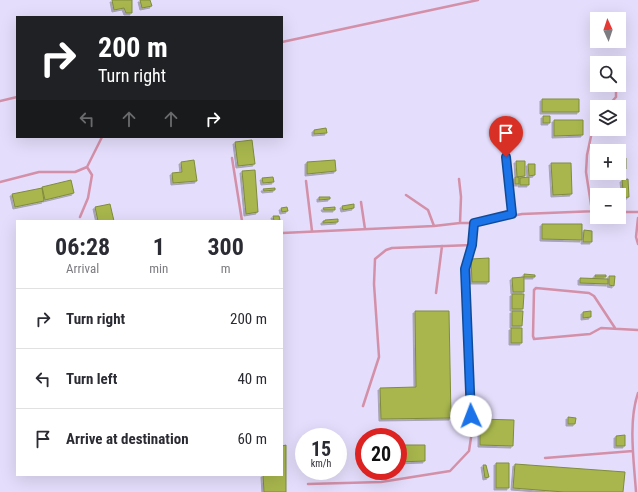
<!DOCTYPE html>
<html lang="en">
<head>
<meta charset="utf-8">
<style>
  body { margin:0; font-family:"Roboto Condensed",sans-serif; background:#f7f7f7; color:#2b2b33; height:100vh; display:flex; flex-direction:column; font-size:15px; white-space:nowrap }
  * { box-sizing:border-box; margin:0 }
  p { font-size:13px; color:#7c7c81 }
  .icon { flex:none; width:22px; height:22px; fill:none; stroke:currentColor; stroke-width:2; stroke-linecap:round; stroke-linejoin:round }
  .map { position:relative; flex:1; overflow:hidden }
  .drawer { position:absolute; left:16px; top:220px; width:267px; height:256px; display:flex; flex-direction:column; background:#fff; border-radius:0px; box-shadow:0 4px 16px #0002 }
  .drawer>* { flex:none }
  .banner { position:absolute; left:16px; top:16px; width:267px; height:122px; border-radius:0px; box-shadow:0 4px 16px #0002; background:#202124; color:#fff; overflow:hidden }
  .needle { width:26px; rotate:357deg }
  .tools { position:absolute; left:590px; top:12px; display:grid; gap:8px }
  .tools a { display:grid; place-items:center; width:36px; height:36px; border-radius:0px; background:#fff; box-shadow:0 4px 16px #0002; font-size:20px }
  .speed { position:absolute; left:295px; top:428px; display:flex; gap:8px; font-size:20px; font-weight:700; text-align:center }
  .speed>* { display:grid; place-content:center; width:52px; height:52px; border-radius:50%; background:#fff; box-shadow:0 4px 16px #0002; line-height:1 }
  .speed small { font-size:10px; font-weight:400 }
  .speed .limit { border:6px solid #d22; background:#fff; color:#111 }
  .pin { position:absolute; display:grid; place-items:center; width:34px; height:34px; color:#fff; margin:-41px -17px; border-radius:50% 50% 50% 0; rotate:-45deg; box-shadow:0 0 4px #0007 }
  .pin .icon { rotate:45deg }
  .me { position:absolute; width:44px; margin:-22px; rotate:358deg; stroke-linejoin:round; filter:drop-shadow(0 0 3px #0008) }
  .turn { display:flex; align-items:center; gap:14px; height:84px; padding:0 16px; font-size:18px }
  .turn .icon { width:52px; height:52px; stroke-width:2.5 }
  .turn b { display:block; font-size:28px; line-height:34px }
  .lanes { display:flex; align-items:center; height:38px; padding:0 16px; background:#0003; justify-content:center; gap:20px; direction:ltr }
  .lanes .off { opacity:.35 }
  .eta { display:flex; justify-content:space-evenly; align-items:center; height:68px; text-align:center }
  .eta b { font-size:24px; font-weight:700; line-height:28px }
  ul { padding:0; list-style:none }
  li { display:flex; align-items:center; gap:12px; height:60px; padding:0 16px; border-top:1px solid #e1e1e2 }
  li div { flex:1 }
  li b { display:block; font-size:15px }
  li em { font-style:normal }
  .map>svg:first-child { display:block }
</style>
</head>
<body>
<div class="map">
<svg width="638" height="492" viewBox="0 0 638 492">
  <defs>
    <filter id="shadow"><feDropShadow dx="-2" dy="2" stdDeviation="0" flood-color="#0004"/></filter>
  </defs>
  <rect width="100%" height="100%" fill="#e4ddfb"/>
  <path fill="#a8b64d" stroke="#808b3c" filter="url(#shadow)" d="M 112,0 L 132,0 L 132,13 L 126,13 L 124,8 L 114,10 Z
    M 140,0 L 150,0 L 152,6 L 142,8 Z
    M 542,99 L 579,99 L 579,112 L 542,112 Z
    M 543,116 L 550,116 L 550,123 L 543,123 Z
    M 554,120 L 583,120 L 583,135 L 554,136 Z
    M 326,128 L 327,133 L 314,134 L 314,130 Z
    M 252,140 L 255,164 L 238,166 L 235,142 Z
    M 626,158 L 626,169 L 620,169 L 620,159 Z
    M 194,160 L 197,181 L 173,183 L 172,173 L 182,172 L 181,162 Z
    M 335,160 L 336,171 L 307,174 L 307,162 Z
    M 516,161 L 525,161 L 525,176 L 517,177 Z
    M 551,163 L 571,163 L 572,194 L 553,195 Z
    M 528,164 L 535,164 L 535,175 L 529,176 Z
    M 255,170 L 258,212 L 246,214 L 242,171 Z
    M 273,177 L 274,182 L 263,183 L 262,178 Z
    M 515,177 L 519,177 L 519,184 L 515,184 Z
    M 529,177 L 529,185 L 520,185 L 520,178 Z
    M 628,179 L 629,197 L 622,198 L 621,190 L 623,190 L 622,180 Z
    M 71,180 L 74,193 L 45,200 L 42,187 Z
    M 42,188 L 44,201 L 15,207 L 12,194 Z
    M 275,188 L 275,190 L 264,191 L 263,189 Z
    M 319,197 L 330,197 L 330,199 L 319,200 Z
    M 110,204 L 114,221 L 98,221 L 95,207 Z
    M 354,204 L 354,208 L 343,210 L 342,206 Z
    M 287,207 L 288,211 L 282,212 L 281,208 Z
    M 335,207 L 335,210 L 324,210 L 323,208 Z
    M 273,216 L 279,216 L 280,220 L 274,221 Z
    M 338,219 L 338,222 L 323,223 L 323,221 L 325,221 L 325,220 Z
    M 542,224 L 582,224 L 582,240 L 542,239 Z
    M 584,230 L 592,231 L 592,242 L 583,242 Z
    M 489,258 L 489,282 L 472,282 L 471,259 Z
    M 524,274 L 535,275 L 535,277 L 524,277 Z
    M 595,275 L 606,275 L 606,277 L 595,277 Z
    M 609,276 L 615,276 L 614,286 L 609,285 Z
    M 524,277 L 524,292 L 513,292 L 512,278 Z
    M 580,278 L 608,279 L 608,284 L 580,283 Z
    M 512,294 L 524,294 L 523,309 L 512,309 Z
    M 415,311 L 449,311 L 451,418 L 381,419 L 380,388 L 416,387 Z
    M 512,311 L 523,311 L 522,326 L 512,326 Z
    M 591,311 L 591,317 L 583,318 L 583,312 Z
    M 511,328 L 522,328 L 522,343 L 511,343 Z
    M 568,417 L 576,418 L 575,424 L 568,424 Z
    M 480,419 L 514,420 L 513,446 L 480,445 Z
    M 625,435 L 625,446 L 616,446 L 616,436 Z
    M 286,445 L 286,492 L 264,492 L 263,475 L 282,475 L 282,446 Z
    M 398,445 L 425,445 L 425,461 L 398,462 Z
    M 496,463 L 509,463 L 509,488 L 496,488 Z
    M 515,464 L 625,472 L 623,492 L 564,492 L 513,488 Z
    M 483,465 L 486,465 L 489,477 L 485,478 Z"/>
  <g fill="none" stroke-linecap="round" stroke-linejoin="round">
    <path stroke="#d390a8" stroke-width="2.5" d="M 282,42 L 478,0
      M 0,101 L 17,97
      M 607,107 L 616,97 L 616,85
      M 506,157 L 512,214
      M 232,158 L 242,221
      M 459,179 L 461,197 L 460,223
      M 306,181 L 312,231
      M 0,182 L 39,172 L 75,172 L 87,167 L 102,137
      M 406,195 L 428,210 L 434,226
      M 361,202 L 365,229
      M 592,211 L 586,172 L 587,155 L 594,122 L 597,117
      M 619,212 L 638,212
      M 80,217 L 88,198 L 92,175 L 87,167
      M 638,218 L 636,237 L 638,244
      M 282,233 L 434,226 L 460,223 L 474,223 L 522,214 L 597,211
      M 436,293 L 442,246
      M 615,328 L 594,296 L 589,293 L 536,288 L 534,290 L 533,336 L 534,339 L 590,334 L 601,328 L 638,330
      M 363,406 L 379,357 L 374,284 L 375,259 L 386,250 L 392,248 L 472,245
      M 545,458 L 633,451
      M 308,484 L 381,482 L 450,471 L 469,451 L 472,431 L 465,269 L 472,245 L 474,223
      M 636,492 C 634,462 628,422 638,393"/>
  </g>
  <g fill="none" stroke-linecap="round" stroke-linejoin="round">
    <defs>
      <path id="route" d="M 471,416 L 465,269 L 472,245 L 474,223 L 512,214 L 506,157"/>
    </defs>
    <use href="#route" stroke="#114b97" stroke-width="10"/>
    <use href="#route" stroke="#1a73e8" stroke-width="7"/>
  </g>
</svg>
<div class="tools">
<a><svg class="needle" viewBox="-14 -14 28 28"><path d="M0-13l5 13h-10z" fill="#e53935"/><path d="M0 13l5-13h-10z" fill="#7c7c81"/></svg></a>
<a><svg class="icon" aria-label="search" viewBox="0 0 24 24"><circle cx="10" cy="10" r="6"/><path d="M15 15l6 6"/></svg></a>
<a><svg class="icon" aria-label="layers" viewBox="0 0 24 24"><path d="M12 4l9 5-9 5-9-5zM3 14l9 5 9-5"/></svg></a>
<a>+</a>
<a>−</a>
</div>
<div class="speed"><div>15<small>km/h</small></div><div class="limit">20</div></div>
<div class="pin" style="left:506px;top:157px;background:#d93025"><svg class="icon" aria-label="arrive" viewBox="0 0 24 24"><path d="M6 21V4h12l-3 4 3 4H6"/></svg></div>
<svg class="me" style="left:471px;top:416px" viewBox="-20 -20 40 40"><circle r="19" fill="#fff"/><path d="M0-13L10 11 0 6-10 11z" fill="#1a73e8"/></svg>
<div class="banner">
<div class="turn"><svg class="icon" aria-label="right" viewBox="0 0 24 24"><path d="M7 20v-9h11M14 6l5 5-5 5"/></svg><div><b>200 m</b>Turn right</div></div>
<div class="lanes"><svg class="icon off" aria-label="left" viewBox="0 0 24 24"><path d="M17 20v-9H6M10 6l-5 5 5 5"/></svg><svg class="icon off" aria-label="ahead" viewBox="0 0 24 24"><path d="M12 20V5M6 11l6-6 6 6"/></svg><svg class="icon off" aria-label="ahead" viewBox="0 0 24 24"><path d="M12 20V5M6 11l6-6 6 6"/></svg><svg class="icon" aria-label="right" viewBox="0 0 24 24"><path d="M7 20v-9h11M14 6l5 5-5 5"/></svg></div>
</div>
<section class="drawer">
<div class="eta">
<div><b>06:28</b><p>Arrival</p></div>
<div><b>1</b><p>min</p></div>
<div><b>300</b><p>m</p></div>
</div>
<ul>
<li><svg class="icon" aria-label="right" viewBox="0 0 24 24"><path d="M7 20v-9h11M14 6l5 5-5 5"/></svg><div><b>Turn right</b></div><em>200 m</em></li>
<li><svg class="icon" aria-label="left" viewBox="0 0 24 24"><path d="M17 20v-9H6M10 6l-5 5 5 5"/></svg><div><b>Turn left</b></div><em>40 m</em></li>
<li><svg class="icon" aria-label="arrive" viewBox="0 0 24 24"><path d="M6 21V4h12l-3 4 3 4H6"/></svg><div><b>Arrive at destination</b></div><em>60 m</em></li>
</ul>
</section>
</div>
</body>
</html>
